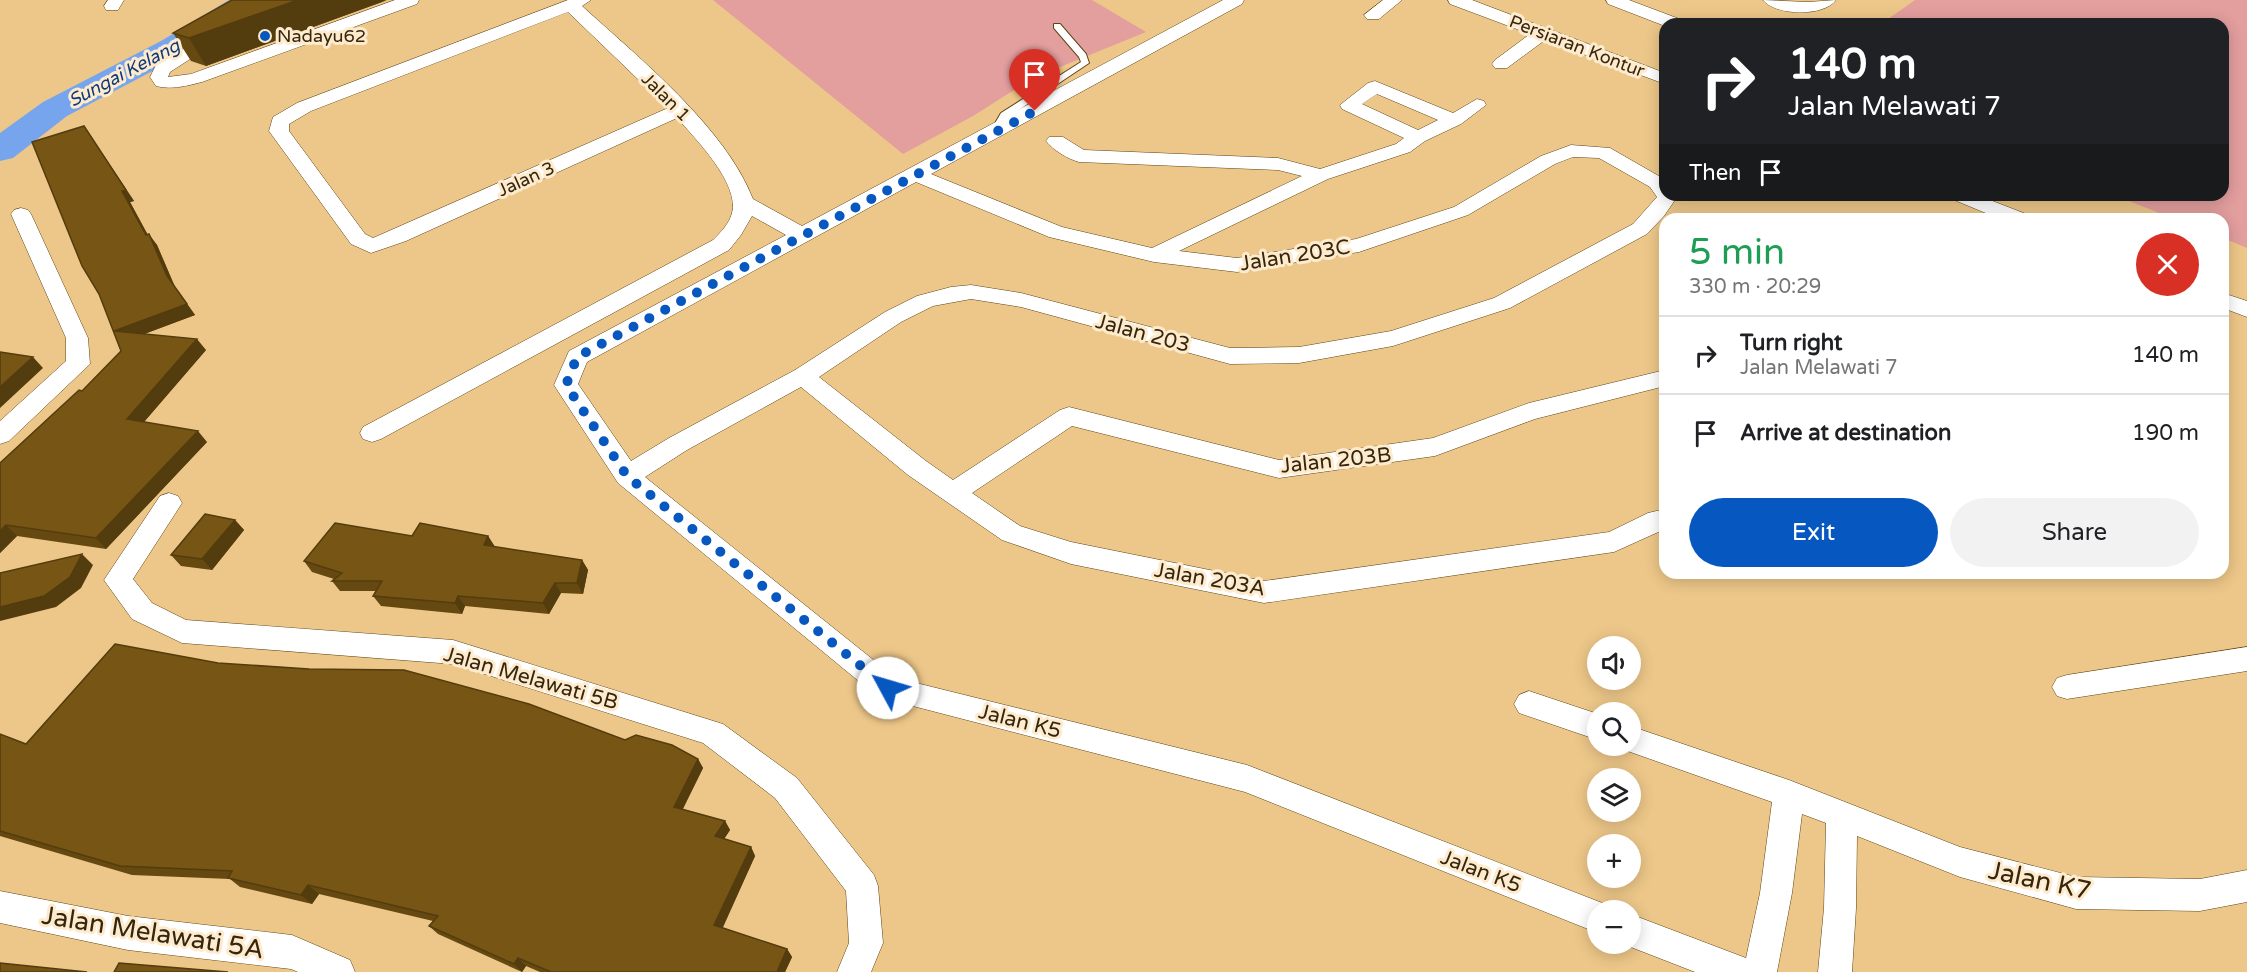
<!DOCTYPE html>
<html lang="en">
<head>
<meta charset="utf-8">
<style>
  body { margin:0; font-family:"Varela Round",sans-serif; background:#f2f2f2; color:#202124; height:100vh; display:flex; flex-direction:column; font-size:22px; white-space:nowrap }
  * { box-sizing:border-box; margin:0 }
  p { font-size:20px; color:#757577 }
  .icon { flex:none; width:33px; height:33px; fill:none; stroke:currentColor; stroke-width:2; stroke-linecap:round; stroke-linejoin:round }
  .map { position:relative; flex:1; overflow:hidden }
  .side { position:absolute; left:1659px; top:213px; width:570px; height:366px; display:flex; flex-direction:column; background:#fff; border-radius:18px; box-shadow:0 3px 15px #0003 }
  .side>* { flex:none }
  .hud { position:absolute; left:1659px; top:18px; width:570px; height:183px; border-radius:18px; box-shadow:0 3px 15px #0003; background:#202124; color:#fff; overflow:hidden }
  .tools { position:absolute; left:1587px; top:636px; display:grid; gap:12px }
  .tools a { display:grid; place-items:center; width:54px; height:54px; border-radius:50%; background:#fff; box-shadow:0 3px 15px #0003; font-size:30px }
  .pin { position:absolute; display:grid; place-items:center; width:51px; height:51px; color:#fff; margin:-62px -26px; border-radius:50% 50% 50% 0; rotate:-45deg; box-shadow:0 0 6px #0007 }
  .pin .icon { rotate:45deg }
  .me { position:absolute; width:66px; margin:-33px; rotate:309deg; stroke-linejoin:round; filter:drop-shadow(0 0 4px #0008) }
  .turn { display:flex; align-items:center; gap:21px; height:126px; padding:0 30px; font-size:27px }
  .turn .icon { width:78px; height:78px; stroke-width:2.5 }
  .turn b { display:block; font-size:42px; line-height:51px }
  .then { display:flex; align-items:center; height:57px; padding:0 30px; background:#0003; gap:12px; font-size:22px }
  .round { display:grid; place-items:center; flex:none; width:63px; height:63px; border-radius:32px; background:#f2f2f2 }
  .head { display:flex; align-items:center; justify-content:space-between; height:102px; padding:0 30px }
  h1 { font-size:36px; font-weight:600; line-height:45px; color:#1e9e55 }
  .cta { display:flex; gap:12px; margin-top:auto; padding:12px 30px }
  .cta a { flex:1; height:69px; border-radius:36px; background:#0757c1; color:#fff; font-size:24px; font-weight:600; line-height:69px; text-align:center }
  .cta a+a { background:#f2f2f2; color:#202124 }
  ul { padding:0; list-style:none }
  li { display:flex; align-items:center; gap:18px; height:78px; padding:0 30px; border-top:2px solid #e0e0e0 }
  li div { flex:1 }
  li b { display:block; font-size:22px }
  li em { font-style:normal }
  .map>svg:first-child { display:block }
</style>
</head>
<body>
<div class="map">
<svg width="2247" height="972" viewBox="0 0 2247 972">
  <rect width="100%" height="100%" fill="#edc789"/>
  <path fill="#e39e9e" d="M 713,0 L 1092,0 L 1146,32 L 1033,78 L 973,116 L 903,154 Z
    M 1915,0 L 2247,0 L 2247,248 L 2223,238 L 2223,219 L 2174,219 L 2114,195 L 2223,195 L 2223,24 L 1881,24 Z"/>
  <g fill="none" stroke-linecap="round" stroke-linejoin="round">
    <path fill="#76a5ed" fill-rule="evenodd" d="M 229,0 L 266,0 L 262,7 L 183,55 L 67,116 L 13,158 L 0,161 L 0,133 L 43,102 L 161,41 Z"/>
    <defs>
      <path id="service" d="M 1054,24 L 1060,24 L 1086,54 L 1089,63 L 1008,117 L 998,134 L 992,134 L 990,132 L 1001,113 L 1081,62 L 1079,57 L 1054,28 Z"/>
      <path id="minor" d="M 108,0 L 124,0 L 118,10 L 106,10 L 104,6 Z
        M 395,0 L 419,0 L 417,4 L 202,82 C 186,86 172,90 156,86 L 150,77 L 156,65 L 211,32 L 223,32 L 226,36 L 170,72 L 168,77 L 191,74 Z
        M 568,0 L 591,0 L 582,6 C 639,58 725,127 753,199 L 802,226 L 1223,0 L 1244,0 L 1242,4 L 931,174 L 1062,227 L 1152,248 L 1302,176 L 1278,170 L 1079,162 C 1068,159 1053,150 1046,141 L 1049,137 L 1063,137 L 1084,150 L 1278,158 L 1320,169 L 1396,144 L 1404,138 L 1342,109 L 1340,105 L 1368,83 L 1375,81 L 1453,113 L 1477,99 L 1484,101 L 1486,105 L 1461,124 L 1425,141 L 1410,152 L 1328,179 L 1179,251 L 1237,258 L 1356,239 L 1454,207 L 1541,156 L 1571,145 L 1610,148 L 1664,179 L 1665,195 L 1676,195 L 1677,197 L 1664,216 L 1647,234 L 1510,308 L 1393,346 L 1299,363 L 1230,364 L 1021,307 L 971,299 L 933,306 L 901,322 L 819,377 L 926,461 L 953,480 L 1060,410 L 1069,407 L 1279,460 L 1433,438 L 1529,403 L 1665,370 L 1665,386 L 1535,419 L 1435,456 L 1279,478 L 1072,426 L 972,493 L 1020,526 L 1071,542 L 1264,581 L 1609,532 L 1648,513 L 1665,509 L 1665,529 L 1614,552 L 1264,603 L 1071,564 L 1002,540 L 908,475 L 801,387 L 687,450 L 645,477 L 896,678 L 1247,765 L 1610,906 L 1612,910 L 1598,910 L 1598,933 L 1245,792 L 878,697 L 618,483 L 554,385 L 569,351 L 786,235 L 752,216 L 741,235 L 729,250 L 381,439 L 372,442 L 363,439 L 360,433 L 363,427 L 713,240 C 721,232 729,224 732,213 C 740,184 695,138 677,118 L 406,241 L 371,253 L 351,244 L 269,131 L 273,117 L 297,103 ZM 568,12 L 668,108 L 373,238 L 365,234 L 289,131 L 289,124 L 311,111 ZM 1377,94 L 1438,120 L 1418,130 L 1362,104 ZM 1573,157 L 1599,158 L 1650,187 L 1657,197 L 1633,224 L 1494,298 L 1391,331 L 1299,347 L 1230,348 L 1021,293 L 971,285 L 951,287 L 917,296 L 885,312 L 795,370 L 669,438 L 631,461 L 578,384 L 587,362 L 916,182 L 1049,237 L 1154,262 L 1237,272 L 1359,252 L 1468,215 L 1555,164 Z
        M 1383,0 L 1402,0 L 1379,19 L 1367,19 L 1364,15 Z
        M 1448,0 L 1472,0 L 1665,73 L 1665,84 L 1545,40 L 1507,68 L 1495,68 L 1492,64 L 1495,60 L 1530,34 L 1450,4 Z
        M 1606,0 L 1629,0 L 1682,20 L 1685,24 L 1665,26 L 1608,4 Z
        M 1763,0 L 1808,2 L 1836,0 C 1824,17 1775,16 1763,0 Z
        M 1949,195 L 1977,195 L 2026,214 L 2029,219 L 2000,219 L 1952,199 Z
        M 21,208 L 28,210 L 31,214 L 88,338 L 90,364 L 9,441 L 0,444 L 0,421 L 66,361 L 66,338 L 11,214 L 14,210 Z
        M 2223,293 L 2247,301 L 2247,317 L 2223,308 Z
        M 169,493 L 178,496 L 182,503 L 133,579 L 152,603 L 186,620 L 453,640 L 723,724 L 797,778 L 874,875 L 878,886 L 883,943 L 871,972 L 837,972 L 849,943 L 846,891 L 775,798 L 703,743 L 453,664 L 182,643 L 132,619 L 104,580 L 160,496 Z
        M 2247,647 L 2247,671 L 2067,699 L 2057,696 L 2052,687 L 2057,678 L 2067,675 Z
        M 1529,691 L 1598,714 L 1598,740 L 1519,713 L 1514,704 L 1519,695 Z
        M 1630,726 L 1789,780 L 1960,847 L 2076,877 L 2200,879 L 2247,870 L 2247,902 L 2200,911 L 2076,909 L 1960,877 L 1857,836 L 1856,908 L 1852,972 L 1818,972 L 1824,908 L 1826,823 L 1802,814 L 1792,893 L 1777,972 L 1695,972 L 1623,944 L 1630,944 L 1630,914 L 1746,958 L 1760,893 L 1772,802 L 1619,748 L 1618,746 L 1630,746 Z
        M 0,891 L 128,916 L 292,935 L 350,960 L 355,972 L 298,972 L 291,969 L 128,950 L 0,923 Z"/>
    </defs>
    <use href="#service" stroke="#5e4415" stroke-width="2"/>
    <use href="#minor" stroke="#5e4415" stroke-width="1"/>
    <use href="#service" fill="#fff" fill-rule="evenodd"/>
    <use href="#minor" fill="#fff" fill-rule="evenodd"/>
  </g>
  <path fill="#664911" d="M 385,1 L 206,66 L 191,61 L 173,33 Z
    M 84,126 L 134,201 L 130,202 L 148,235 L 157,245 L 175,287 L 195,315 L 144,334 L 206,350 L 144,422 L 207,442 L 106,549 L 17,536 L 0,553 L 0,463 L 82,391 L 121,351 Z
    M 235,520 L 244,530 L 212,570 L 181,566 L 171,555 Z
    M 412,536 L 488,536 L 495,547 L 582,560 L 588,570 L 583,594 L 561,593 L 549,614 L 465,606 L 462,614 L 381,606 L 373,596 L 376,591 L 340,591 L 332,581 L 334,579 L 312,572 L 304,561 Z
    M 0,734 L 26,744 L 625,740 L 698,759 L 703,768 L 683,809 L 725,821 L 730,830 L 724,839 L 751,847 L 755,856 L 722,928 L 787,949 L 792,957 L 785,972 L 540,972 L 526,966 L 522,972 L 438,934 L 429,926 L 433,921 L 319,894 L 312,904 L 240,887 L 230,879 L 132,875 L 0,836 Z"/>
  <path fill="#533c0e" d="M 298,0 L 387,0 L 206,66 L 189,38 Z
    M 84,126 L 134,201 L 130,202 L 154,247 L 146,235 Z
    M 149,234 L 157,245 L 175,287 L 195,315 L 123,342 L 114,331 Z
    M 197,339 L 206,350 L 137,430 L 127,419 Z
    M 33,357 L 43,368 L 0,408 L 0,387 Z
    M 198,431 L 207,442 L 106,549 L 96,538 Z
    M 235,520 L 244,530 L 212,570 L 202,559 Z
    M 6,525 L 17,536 L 0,553 L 0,531 Z
    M 488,536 L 495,547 L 484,545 Z
    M 82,554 L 93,565 L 81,588 L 56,607 L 0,621 L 0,607 Z
    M 582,560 L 588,570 L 583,594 L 577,583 Z
    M 555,583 L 561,593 L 549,614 L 543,603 Z
    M 458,596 L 465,606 L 462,614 L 455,603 Z
    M 698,759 L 703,768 L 679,816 L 674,807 Z
    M 725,821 L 730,830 L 720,845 L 715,836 Z
    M 751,847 L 755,856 L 720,934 L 714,925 Z
    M 308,885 L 319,894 L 312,904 L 301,895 Z
    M 787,949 L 792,957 L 785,972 L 777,972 Z
    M 518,958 L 526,966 L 522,972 L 514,964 Z"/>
  <path fill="#775514" stroke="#533c0e" stroke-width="1.5" d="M 232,0 L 298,0 L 189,38 L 173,33 Z
    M 84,126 L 126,190 L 122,191 L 146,235 L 149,234 L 167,276 L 187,304 L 114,331 L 197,339 L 127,419 L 198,431 L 96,538 L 6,525 L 0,531 L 0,463 L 79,390 L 82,391 L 121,351 L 99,294 L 82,266 L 32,142 Z
    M 0,352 L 33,357 L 0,387 Z
    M 205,514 L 235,520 L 202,559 L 171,555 Z
    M 335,523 L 412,536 L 420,523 L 488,536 L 484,545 L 582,560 L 577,583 L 555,583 L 543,603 L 458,596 L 455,603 L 373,596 L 382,581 L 332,581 L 342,573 L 304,561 Z
    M 82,554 L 70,577 L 44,596 L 0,607 L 0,573 Z
    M 115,644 L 218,663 L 309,669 L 404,670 L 529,704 L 625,740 L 636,735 L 672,745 L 698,759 L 674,807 L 725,821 L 715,836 L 751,847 L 714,925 L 787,949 L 777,972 L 551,972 L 518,958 L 514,964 L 429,926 L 438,916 L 308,885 L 301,895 L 228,878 L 232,871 L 120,866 L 0,831 L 0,734 L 26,744 Z
    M 0,963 L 87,972 L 0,972 Z
    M 119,963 L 228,972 L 114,972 Z"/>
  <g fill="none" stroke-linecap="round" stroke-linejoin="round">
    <path stroke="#0757c1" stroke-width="10" stroke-dasharray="0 18" d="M 888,688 L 627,476 L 566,385 L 577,357 L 1035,111"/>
  </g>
  <circle fill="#0757c1" stroke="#feebcd" stroke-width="2" cx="265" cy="36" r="6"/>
  <g text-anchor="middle" stroke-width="6" stroke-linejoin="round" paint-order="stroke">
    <g font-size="18" fill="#35260d" stroke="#feebcd" text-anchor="start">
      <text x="277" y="42">Nadayu62</text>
    </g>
    <g font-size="18" fill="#35260d" stroke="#feebcd">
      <text transform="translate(1577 46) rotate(21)" y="6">Persiaran Kontur</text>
      <text transform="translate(666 97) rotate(45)" y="6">Jalan 1</text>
      <text transform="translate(526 179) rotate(-24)" y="6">Jalan 3</text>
    </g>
    <g font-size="18" font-style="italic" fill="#0e3978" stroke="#feebcd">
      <text transform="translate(124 73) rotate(-28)" y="6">Sungai Kelang</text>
    </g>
    <g font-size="21" fill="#35260d" stroke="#feebcd">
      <text transform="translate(1295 255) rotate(-9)" y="7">Jalan 203C</text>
      <text transform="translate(1143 333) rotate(15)" y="7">Jalan 203</text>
      <text transform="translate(1336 460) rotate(-6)" y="7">Jalan 203B</text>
      <text transform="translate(1210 579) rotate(10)" y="7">Jalan 203A</text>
      <text transform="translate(531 678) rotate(16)" y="7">Jalan Melawati 5B</text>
      <text transform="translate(1020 721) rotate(14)" y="7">Jalan K5</text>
      <text transform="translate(1481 871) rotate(21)" y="7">Jalan K5</text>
    </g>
    <g font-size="26" fill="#35260d" stroke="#feebcd">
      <text transform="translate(2040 880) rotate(12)" y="9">Jalan K7</text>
      <text transform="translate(153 932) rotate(9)" y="9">Jalan Melawati 5A</text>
    </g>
  </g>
</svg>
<div class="tools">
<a><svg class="icon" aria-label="sound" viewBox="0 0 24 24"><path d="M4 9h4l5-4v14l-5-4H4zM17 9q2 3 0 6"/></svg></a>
<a><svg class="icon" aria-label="search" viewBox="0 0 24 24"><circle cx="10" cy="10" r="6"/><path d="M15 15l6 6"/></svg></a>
<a><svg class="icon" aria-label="layers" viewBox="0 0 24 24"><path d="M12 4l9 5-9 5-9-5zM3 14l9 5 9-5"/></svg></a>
<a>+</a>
<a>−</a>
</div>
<div class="pin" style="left:1035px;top:111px;background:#d93025"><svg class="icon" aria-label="arrive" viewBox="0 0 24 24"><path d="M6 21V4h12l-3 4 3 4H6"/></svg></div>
<svg class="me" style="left:888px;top:688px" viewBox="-20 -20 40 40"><circle r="19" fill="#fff"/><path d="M0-13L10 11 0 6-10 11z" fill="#0757c1"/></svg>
<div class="hud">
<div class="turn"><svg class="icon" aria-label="right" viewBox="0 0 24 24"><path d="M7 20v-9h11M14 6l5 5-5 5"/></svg><div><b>140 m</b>Jalan Melawati 7</div></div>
<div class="then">Then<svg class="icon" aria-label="arrive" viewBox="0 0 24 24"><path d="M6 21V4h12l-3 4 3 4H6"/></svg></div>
</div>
<section class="side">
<div class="head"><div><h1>5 min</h1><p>330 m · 20:29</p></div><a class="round" style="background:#d93025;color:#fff"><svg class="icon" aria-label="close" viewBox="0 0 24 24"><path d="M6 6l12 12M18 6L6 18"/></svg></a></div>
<ul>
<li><svg class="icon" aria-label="right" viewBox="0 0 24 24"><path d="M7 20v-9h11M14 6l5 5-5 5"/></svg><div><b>Turn right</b><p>Jalan Melawati 7</p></div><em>140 m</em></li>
<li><svg class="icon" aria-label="arrive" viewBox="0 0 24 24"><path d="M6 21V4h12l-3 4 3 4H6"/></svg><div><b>Arrive at destination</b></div><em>190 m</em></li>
</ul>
<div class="cta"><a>Exit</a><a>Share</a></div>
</section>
</div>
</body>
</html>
